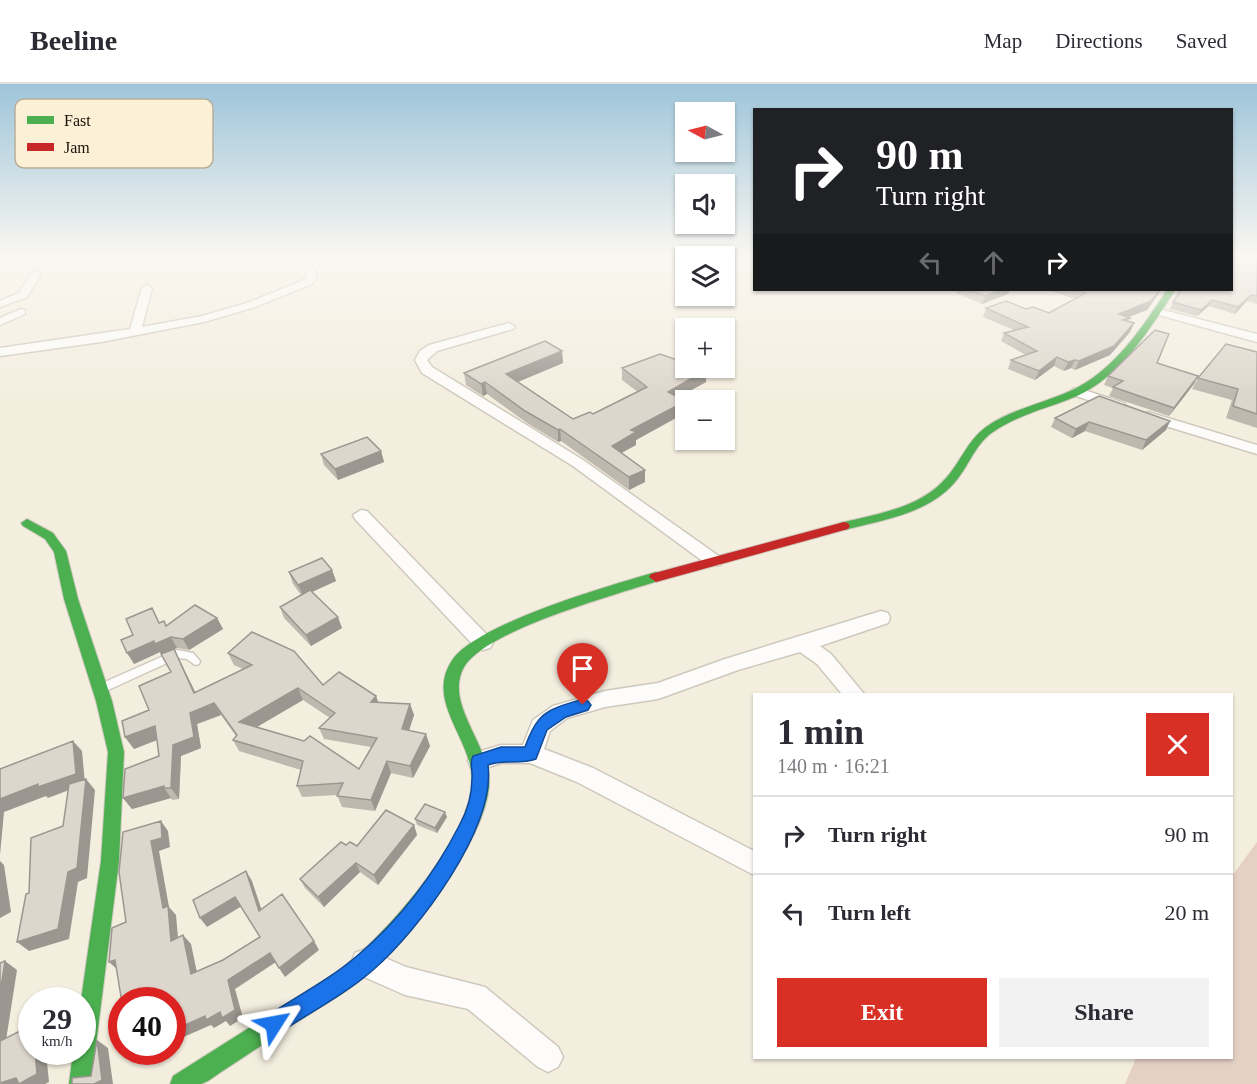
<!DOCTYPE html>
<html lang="en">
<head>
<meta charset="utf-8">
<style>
  body { margin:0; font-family:"Times New Roman",serif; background:#f2f2f3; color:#2b2b33; height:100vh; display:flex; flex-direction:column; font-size:22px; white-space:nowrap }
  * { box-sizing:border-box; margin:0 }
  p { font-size:20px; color:#7c7c81 }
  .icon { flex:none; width:33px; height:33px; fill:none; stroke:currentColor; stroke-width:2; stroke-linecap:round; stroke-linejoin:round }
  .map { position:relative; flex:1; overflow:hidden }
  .drawer { position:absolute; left:753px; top:609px; width:480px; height:366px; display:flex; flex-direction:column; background:#fff; border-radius:0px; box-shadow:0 2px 4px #0004 }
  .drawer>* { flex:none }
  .top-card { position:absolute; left:753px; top:24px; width:480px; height:183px; border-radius:0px; box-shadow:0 2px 4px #0004; background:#202124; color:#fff; overflow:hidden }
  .needle { width:39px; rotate:277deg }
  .fabs { position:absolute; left:675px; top:18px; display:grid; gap:12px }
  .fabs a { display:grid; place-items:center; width:60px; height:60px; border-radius:0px; background:#fff; box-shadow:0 2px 4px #0004; font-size:30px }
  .speed { position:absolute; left:18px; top:903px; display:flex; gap:12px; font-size:30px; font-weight:700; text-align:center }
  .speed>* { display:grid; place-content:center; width:78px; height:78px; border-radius:50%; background:#fff; box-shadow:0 2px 4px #0004; line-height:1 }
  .speed small { font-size:15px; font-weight:400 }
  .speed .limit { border:9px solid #d22; background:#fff; color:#111 }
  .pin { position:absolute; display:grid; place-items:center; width:51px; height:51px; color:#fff; margin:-62px -26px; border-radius:50% 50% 50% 0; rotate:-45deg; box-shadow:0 0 6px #0007 }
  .pin .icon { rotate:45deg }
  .me { position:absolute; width:66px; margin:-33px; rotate:56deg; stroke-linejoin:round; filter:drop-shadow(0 0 4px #0008) }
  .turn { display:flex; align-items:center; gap:21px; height:126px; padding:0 24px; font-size:27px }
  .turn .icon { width:78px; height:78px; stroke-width:2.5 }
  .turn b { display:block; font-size:42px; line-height:51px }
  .lanes { display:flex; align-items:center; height:57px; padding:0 24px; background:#0003; justify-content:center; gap:30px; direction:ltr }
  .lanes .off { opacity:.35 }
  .round { display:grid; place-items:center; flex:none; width:63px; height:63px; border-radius:0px; background:#f2f2f3 }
  .head { display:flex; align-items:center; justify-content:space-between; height:102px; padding:0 24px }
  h1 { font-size:36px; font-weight:700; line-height:45px }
  .button { display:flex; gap:12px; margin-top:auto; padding:12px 24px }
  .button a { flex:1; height:69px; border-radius:0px; background:#d93025; color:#fff; font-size:24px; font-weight:700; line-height:69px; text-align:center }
  .button a+a { background:#f2f2f3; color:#2b2b33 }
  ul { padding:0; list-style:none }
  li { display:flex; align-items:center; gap:18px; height:78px; padding:0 24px; border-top:2px solid #e1e1e2 }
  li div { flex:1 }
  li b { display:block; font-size:22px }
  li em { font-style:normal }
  header { display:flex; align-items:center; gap:36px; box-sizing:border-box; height:84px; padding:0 30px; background:#fff; border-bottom:2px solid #e1e1e2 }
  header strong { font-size:28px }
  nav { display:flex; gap:33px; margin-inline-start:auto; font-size:21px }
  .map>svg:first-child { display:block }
</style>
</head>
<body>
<header>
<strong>Beeline</strong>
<nav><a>Map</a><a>Directions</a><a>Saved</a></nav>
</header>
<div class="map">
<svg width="1257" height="1000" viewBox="0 0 1257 1000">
  <rect width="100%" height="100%" fill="#f4eedf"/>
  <path fill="#e5d0c4" d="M 1257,758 L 1257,1000 L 1125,1000 L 1136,974 L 1232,974 L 1232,792 Z"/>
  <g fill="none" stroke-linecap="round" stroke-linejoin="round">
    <defs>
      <path id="lane" d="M 177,566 L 193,569 L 200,577 L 199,580 L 195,581 L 187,575 L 178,574 L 106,607 L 102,608 L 98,607 L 97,604 L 98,601 Z"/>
      <path id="street" d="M 298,173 L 308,173 L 317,192 L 312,200 L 255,223 L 204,238 L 101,258 L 0,272 L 0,264 L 130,245 L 142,204 L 147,201 L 152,204 L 142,243 L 202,232 L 247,219 L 304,196 L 307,192 Z
        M 1232,173 L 1242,173 L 1232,177 Z
        M 36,187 L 41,190 L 27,213 L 0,223 L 0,217 L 19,209 L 32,188 Z
        M 21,225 L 25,226 L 25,230 L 0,241 L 0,234 Z
        M 1159,225 L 1257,250 L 1257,258 L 1155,230 L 1153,228 Z
        M 509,239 L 515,243 L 513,245 L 437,267 L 427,276 L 432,283 L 583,376 L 720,473 L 723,477 L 720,481 L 708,481 L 573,382 L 422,289 L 415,276 L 420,267 L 429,261 Z
        M 1078,304 L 1124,319 L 1126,322 L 1119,326 L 1073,311 L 1071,308 L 1073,305 Z
        M 1148,328 L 1257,361 L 1257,370 L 1143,335 L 1141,332 Z
        M 361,426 L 367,427 L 490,554 L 493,559 L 490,564 L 483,566 L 476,564 L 355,435 L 353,431 Z
        M 881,527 L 888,529 L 890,534 L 888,539 L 820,562 L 831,570 L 864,610 L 842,610 L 817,580 L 800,568 L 738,586 L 658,615 L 605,623 L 567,634 L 550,647 L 544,665 L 593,684 L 754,767 L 754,791 L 577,698 L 530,679 L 501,679 L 479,686 L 471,684 L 468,677 L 471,670 L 501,661 L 523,661 L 533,636 L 553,622 L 605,607 L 658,599 L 725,575 Z
        M 365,865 L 406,883 L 485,903 L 558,963 L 563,973 L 558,983 L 548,988 L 538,983 L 468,925 L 405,911 L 355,889 L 351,879 L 355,869 Z"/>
      <path id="fast" d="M 1167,206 L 1175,206 C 1150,245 1121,292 1077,312 C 1049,324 1019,330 993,348 C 975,360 969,382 955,398 C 928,430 882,436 844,446 L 840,445 L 838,442 L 840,439 C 877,430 921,424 947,393 C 961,377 968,356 986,343 C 1011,325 1042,320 1070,307 C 1113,288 1142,244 1167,206 Z
        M 27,435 L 53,449 L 66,467 L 78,515 L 112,617 L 124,668 L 119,777 L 91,1000 L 69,1000 L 73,968 L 82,968 L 82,916 L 81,916 L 101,777 L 108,668 L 96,617 L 64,515 L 54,468 L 45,455 L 23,442 L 21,439 Z
        M 656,488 L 661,490 L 663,493 L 661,496 C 618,510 485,546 464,583 C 443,621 493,663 489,703 C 484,758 407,859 364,893 C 339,914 308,930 281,948 C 261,962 241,975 221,988 C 215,992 208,998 201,1000 C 192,1000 179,1000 170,1000 L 173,992 L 334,890 C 380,859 474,752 472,695 C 471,653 424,616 453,575 C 479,539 611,501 656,488 Z"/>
      <path id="jam" d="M 844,438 L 848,439 L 850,442 L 848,445 L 656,498 L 649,493 L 651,490 Z"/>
    </defs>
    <use href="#lane" stroke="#cec9bd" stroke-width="3"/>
    <use href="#street" stroke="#cec9bd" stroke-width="3"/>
    <use href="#fast" stroke="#cec9bd" stroke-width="2"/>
    <use href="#jam" stroke="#cec9bd" stroke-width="2"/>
    <use href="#lane" fill="#fdfcfa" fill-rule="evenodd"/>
    <use href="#street" fill="#fdfcfa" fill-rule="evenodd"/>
    <use href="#fast" fill="#4caf50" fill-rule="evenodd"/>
    <use href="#jam" fill="#c62828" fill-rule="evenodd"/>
  </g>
  <path fill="#beb8af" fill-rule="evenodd" d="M 1257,173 L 1257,220 L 1247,217 L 1235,230 L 1209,222 L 1197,232 L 1170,225 L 1173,218 Z
    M 957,206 L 1010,206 L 1008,210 L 982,220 L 956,209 Z
    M 1048,206 L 1160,206 L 1157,212 L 1147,226 L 1128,233 L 1130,234 L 1128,238 L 1134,239 L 1130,248 L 1110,271 L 1075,286 L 1071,284 L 1064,287 L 1054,282 L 1035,296 L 1008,285 L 1011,276 L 1026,271 L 1001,257 L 1004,249 L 1014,246 L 983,233 L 986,224 L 1026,225 L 1049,229 L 1075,215 Z
    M 562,267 L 563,279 L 518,298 L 573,335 L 593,330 L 638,308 L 622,296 L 622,284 L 706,298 L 679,313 L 685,329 L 636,356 L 636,361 L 621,369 L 645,386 L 645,398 L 629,406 L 561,357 L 558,358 L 527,339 L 487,310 L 483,312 L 466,301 L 464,289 Z
    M 1257,268 L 1257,344 L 1226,334 L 1232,316 L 1192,305 L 1198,294 Z
    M 1157,279 L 1198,292 L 1194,300 L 1169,332 L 1109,312 L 1113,304 L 1104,301 L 1108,292 Z
    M 1055,334 L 1170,337 L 1166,346 L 1142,366 L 1085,347 L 1072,354 L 1051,343 Z
    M 381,367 L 384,378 L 338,396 L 324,381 L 321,370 Z
    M 332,486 L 336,497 L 312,508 L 342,544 L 311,562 L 284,534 L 280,523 L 301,511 L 293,500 L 289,488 Z
    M 217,534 L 223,545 L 189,566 L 177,564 L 174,565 L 180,577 L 195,608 L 243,585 L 234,581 L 228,569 L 323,601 L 376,612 L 378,618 L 410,620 L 414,631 L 409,646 L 430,662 L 413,694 L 391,689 L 375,727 L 342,723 L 337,711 L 302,713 L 297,702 L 301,686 L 239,667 L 233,656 L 236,652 L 221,631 L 197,640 L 201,664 L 181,672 L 179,715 L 172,716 L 171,714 L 132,725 L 123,714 L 159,672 L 157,656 L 134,665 L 125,653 L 149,626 L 171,588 L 160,568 L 134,580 L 160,539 L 166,542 ZM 303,616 L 330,634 L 319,644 L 324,655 L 371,663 L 359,685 L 256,643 Z
    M 447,733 L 437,749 L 417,741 L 415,735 Z
    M 414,741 L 417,751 L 378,801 L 360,788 L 324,823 L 305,804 L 300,795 L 346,761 L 357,762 Z"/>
  <path fill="#9b968f" d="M 1001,206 L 1010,206 L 1008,210 L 982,220 L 985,212 Z
    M 1160,206 L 1157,212 L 1147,226 L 1116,238 L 1119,230 Z
    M 1251,211 L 1247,217 L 1235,230 L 1238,223 Z
    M 1212,216 L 1209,222 L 1197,232 L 1201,226 Z
    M 1134,239 L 1130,248 L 1110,271 L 1075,286 L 1079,277 Z
    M 562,267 L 563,279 L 508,302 L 506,290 Z
    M 1057,273 L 1054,282 L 1035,296 L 1039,287 Z
    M 1075,276 L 1071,284 L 1064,287 L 1068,278 Z
    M 706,286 L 706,298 L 668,319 L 668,308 Z
    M 1198,292 L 1194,300 L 1169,332 L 1174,324 Z
    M 485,298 L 487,310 L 483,312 L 481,300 Z
    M 686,317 L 685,329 L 636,356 L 636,361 L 612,374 L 612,362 L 631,346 Z
    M 1170,337 L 1166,346 L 1142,366 L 1146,356 Z
    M 1089,338 L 1085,347 L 1072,354 L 1076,345 Z
    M 560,345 L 561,357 L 558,358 L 558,346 Z
    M 381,367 L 384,378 L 338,396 L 335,385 Z
    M 645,386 L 645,398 L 629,406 L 629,393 Z
    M 332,486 L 336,497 L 303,512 L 298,501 Z
    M 338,533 L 342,544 L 311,562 L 306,551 Z
    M 217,534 L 223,545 L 189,566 L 183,555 Z
    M 171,553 L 177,564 L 174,565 L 180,577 L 201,620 L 194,609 L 160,568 L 134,580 L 127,569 L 154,557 Z
    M 298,604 L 303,616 L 245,650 L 239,638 Z
    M 376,612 L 380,623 L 371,618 Z
    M 214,619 L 221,631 L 197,640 L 201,664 L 181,672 L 179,715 L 171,704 L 173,661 L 190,629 Z
    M 410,620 L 414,631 L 406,656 L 402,645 Z
    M 155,642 L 162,654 L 134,665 L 125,653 Z
    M 426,650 L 430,662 L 413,694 L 410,682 Z
    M 73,657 L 82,667 L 85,700 L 48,714 L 46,712 L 4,728 L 0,771 L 0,715 Z
    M 387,677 L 391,689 L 375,727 L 371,716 Z
    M 86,695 L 95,706 L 87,794 L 78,798 L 69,855 L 29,867 L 17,858 L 68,788 Z
    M 164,702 L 164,704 L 171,714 L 132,725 L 123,714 Z
    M 445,728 L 447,733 L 437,749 L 435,744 Z
    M 161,737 L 168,747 L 170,763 L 159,767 L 169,823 L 176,831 L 179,866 L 171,857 L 163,824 L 151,757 Z
    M 414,741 L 417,751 L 378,801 L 374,791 Z
    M 0,777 L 4,781 L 11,828 L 0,834 Z
    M 356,779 L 360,788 L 324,823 L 318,813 Z
    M 246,787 L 252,797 L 265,836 L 259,827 Z
    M 235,813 L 242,822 L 207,843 L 200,834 Z
    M 183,851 L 191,860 L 199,898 L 191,890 Z
    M 314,857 L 319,866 L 285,893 L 279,884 Z
    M 270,869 L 276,878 L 235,905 L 243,934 L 230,942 L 226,937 L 214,944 L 211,941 L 172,958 L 172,947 L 228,896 Z
    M 115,876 L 119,887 L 109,878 Z
    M 5,877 L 17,886 L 4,969 L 0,967 L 0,909 Z
    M 97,956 L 108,964 L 113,1000 L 94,1000 Z
    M 35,968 L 46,968 L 49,998 L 45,1000 L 0,1000 Z
    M 135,968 L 152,968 L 142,972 Z"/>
  <path fill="#ddd6cc" stroke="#9b968f" stroke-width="1.5" fill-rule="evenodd" d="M 1243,173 L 1257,173 L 1257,212 L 1251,211 L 1238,223 L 1212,216 L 1201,226 L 1173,218 L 1181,206 L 1232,206 L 1232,177 Z
    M 969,206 L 1001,206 L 985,212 Z
    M 1075,206 L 1160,206 L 1151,217 L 1119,230 L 1130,234 L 1123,236 L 1134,239 L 1114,262 L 1079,277 L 1075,276 L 1068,278 L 1057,273 L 1039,287 L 1011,276 L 1037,267 L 1004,249 L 1028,243 L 986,224 L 1006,217 L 1026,225 L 1033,223 L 1049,229 L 1086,209 Z
    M 1155,246 L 1169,250 L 1157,279 L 1198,292 L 1174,324 L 1113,303 L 1123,297 L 1108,292 Z
    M 545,257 L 562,267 L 506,290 L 573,335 L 590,328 L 593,330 L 647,303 L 622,284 L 660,270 L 686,279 L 686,284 L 699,284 L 706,286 L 668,308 L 686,317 L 631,346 L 636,348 L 612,362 L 645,386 L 629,393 L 560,345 L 558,346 L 525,327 L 485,298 L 481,300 L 464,289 Z
    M 1226,260 L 1257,268 L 1257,330 L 1233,322 L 1238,305 L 1198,294 Z
    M 1099,312 L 1170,337 L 1146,356 L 1089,338 L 1076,345 L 1055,334 Z
    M 367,353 L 381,367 L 335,385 L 321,370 Z
    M 322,474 L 332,486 L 298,501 L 289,488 Z
    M 310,506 L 338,533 L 306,551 L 280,523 Z
    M 195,521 L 217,534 L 183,555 L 171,553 L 155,560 L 154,557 L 127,569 L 121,556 L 133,551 L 126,535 L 152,524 L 159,539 L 164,537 L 166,542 Z
    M 252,548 L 294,567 L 323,601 L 339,588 L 376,612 L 371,618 L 410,620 L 402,645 L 426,650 L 410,682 L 387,677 L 371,716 L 337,712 L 343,699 L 297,702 L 303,677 L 233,656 L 237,651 L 214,619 L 190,629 L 194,653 L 173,661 L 171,704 L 164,704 L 164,702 L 123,714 L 125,685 L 159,672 L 155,642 L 125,653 L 122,637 L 149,626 L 139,602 L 171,588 L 161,570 L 174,565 L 194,609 L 252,581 L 228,569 ZM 298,604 L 335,629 L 319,644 L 377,654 L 359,685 L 310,652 L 304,657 L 239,638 Z
    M 73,657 L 76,690 L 38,703 L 38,700 L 0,715 L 0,685 Z
    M 86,695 L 77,784 L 68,788 L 58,845 L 17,858 L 26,810 L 29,809 L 31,754 L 63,742 L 69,700 Z
    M 425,720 L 445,728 L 435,744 L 415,735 Z
    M 386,726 L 414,741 L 374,791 L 356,779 L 318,813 L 300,795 L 341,758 L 346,761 L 350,758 L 357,762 Z
    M 161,737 L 162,754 L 151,757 L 163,824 L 168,822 L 171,857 L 183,851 L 191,890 L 223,876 L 260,853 L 235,813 L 200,834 L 193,816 L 246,787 L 259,827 L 282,810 L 314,857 L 279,884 L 270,869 L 228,896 L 235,926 L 222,934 L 220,928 L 206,936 L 205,932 L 172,947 L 172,916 L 122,916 L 122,919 L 115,876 L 109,878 L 112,844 L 126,838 L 119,788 L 123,748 Z
    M 5,877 L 0,909 L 0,879 Z
    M 32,941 L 32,968 L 35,968 L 37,990 L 19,1000 L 16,994 L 0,999 L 0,957 Z
    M 97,956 L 102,996 L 94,1000 L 72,1000 L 72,994 L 91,992 Z"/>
  <linearGradient id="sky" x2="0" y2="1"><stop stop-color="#9ec5da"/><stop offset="0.55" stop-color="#faf7f1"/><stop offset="1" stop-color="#faf7f1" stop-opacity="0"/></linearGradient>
  <rect width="1257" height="313" fill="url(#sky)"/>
  <path fill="#1a73e8" stroke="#114b97" stroke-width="1.5" d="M 583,615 L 588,617 L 591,621 L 588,626 L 566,633 L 547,646 L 536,675 C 521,681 504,675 488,681 C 496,744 419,846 373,886 C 347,909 311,928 282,947 L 274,950 L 267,947 L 264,940 L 267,932 C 296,913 332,894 358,871 C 399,837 435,789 459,742 C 467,728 472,710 472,694 C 473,686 469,679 473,672 L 501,663 L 525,663 C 538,627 547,626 583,615 Z"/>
  <rect x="15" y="15" width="198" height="69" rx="9" fill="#fcf1d7" stroke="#b8af9a" stroke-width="1.5"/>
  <rect x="27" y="32" width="27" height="8" fill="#4caf50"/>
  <rect x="27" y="59" width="27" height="8" fill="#c62828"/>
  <g font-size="16" fill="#18140b">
    <text x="64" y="42">Fast</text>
    <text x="64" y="69">Jam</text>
  </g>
</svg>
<div class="fabs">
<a><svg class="needle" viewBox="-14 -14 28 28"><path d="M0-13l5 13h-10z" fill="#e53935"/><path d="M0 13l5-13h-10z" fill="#7c7c81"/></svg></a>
<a><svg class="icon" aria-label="sound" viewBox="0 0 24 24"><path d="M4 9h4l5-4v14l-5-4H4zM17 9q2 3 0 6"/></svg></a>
<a><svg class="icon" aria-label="layers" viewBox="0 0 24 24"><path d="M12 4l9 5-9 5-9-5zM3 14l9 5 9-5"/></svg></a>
<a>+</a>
<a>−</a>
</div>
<div class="speed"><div>29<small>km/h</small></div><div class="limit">40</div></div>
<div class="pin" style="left:583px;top:621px;background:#d93025"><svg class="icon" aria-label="arrive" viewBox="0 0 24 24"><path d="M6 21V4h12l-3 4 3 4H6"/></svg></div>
<svg class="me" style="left:274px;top:940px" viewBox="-20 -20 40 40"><path d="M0-17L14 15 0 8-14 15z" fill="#1a73e8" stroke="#fff" stroke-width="4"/></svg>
<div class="top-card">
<div class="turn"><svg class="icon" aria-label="right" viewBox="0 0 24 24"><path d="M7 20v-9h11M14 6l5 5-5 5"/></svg><div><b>90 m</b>Turn right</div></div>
<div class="lanes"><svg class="icon off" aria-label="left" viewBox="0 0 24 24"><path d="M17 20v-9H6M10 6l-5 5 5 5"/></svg><svg class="icon off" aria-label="ahead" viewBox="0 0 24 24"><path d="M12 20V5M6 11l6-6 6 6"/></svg><svg class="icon" aria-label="right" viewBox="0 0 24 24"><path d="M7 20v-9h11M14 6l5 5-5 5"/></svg></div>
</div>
<section class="drawer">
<div class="head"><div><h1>1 min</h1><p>140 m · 16:21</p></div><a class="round" style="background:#d93025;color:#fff"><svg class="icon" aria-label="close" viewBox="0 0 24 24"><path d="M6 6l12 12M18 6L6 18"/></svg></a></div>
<ul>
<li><svg class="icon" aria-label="right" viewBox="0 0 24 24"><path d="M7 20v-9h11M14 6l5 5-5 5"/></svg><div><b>Turn right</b></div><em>90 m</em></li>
<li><svg class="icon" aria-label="left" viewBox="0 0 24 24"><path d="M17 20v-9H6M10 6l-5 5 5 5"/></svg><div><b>Turn left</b></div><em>20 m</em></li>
</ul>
<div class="button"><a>Exit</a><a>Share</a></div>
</section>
</div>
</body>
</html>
